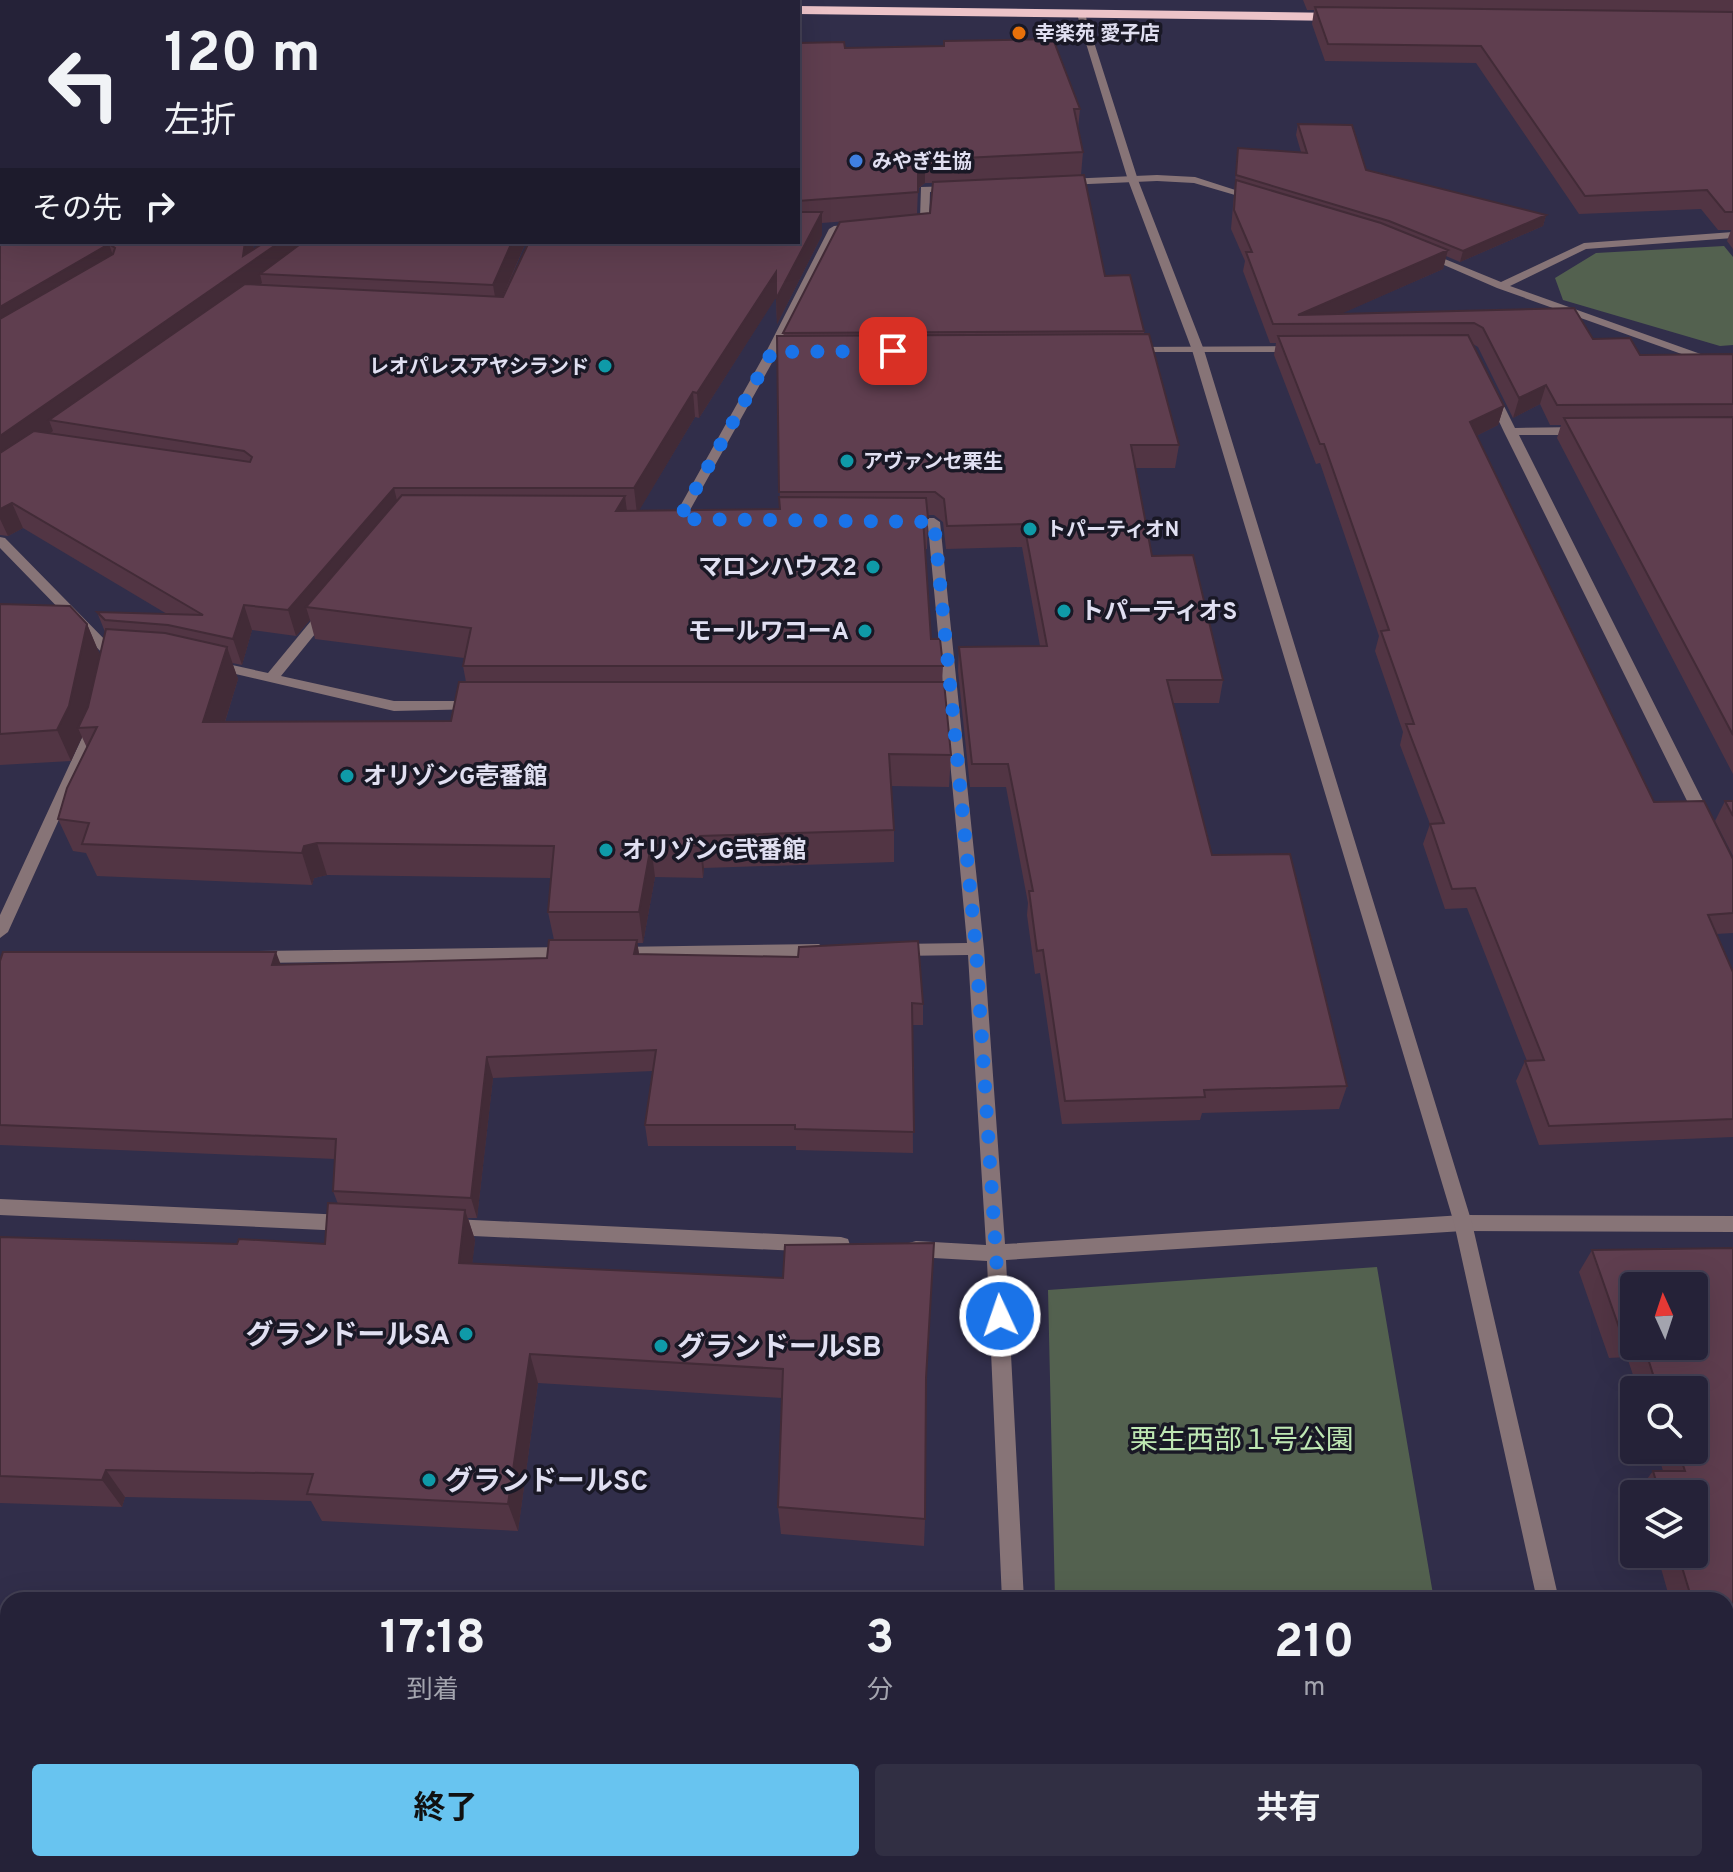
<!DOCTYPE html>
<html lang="ja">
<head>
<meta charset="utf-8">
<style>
  body { margin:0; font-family:Overpass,"Noto Sans JP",sans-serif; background:#312f43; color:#f1f3f6; height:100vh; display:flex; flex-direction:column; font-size:30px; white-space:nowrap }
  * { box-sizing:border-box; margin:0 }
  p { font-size:26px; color:#a3a4ae }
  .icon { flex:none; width:44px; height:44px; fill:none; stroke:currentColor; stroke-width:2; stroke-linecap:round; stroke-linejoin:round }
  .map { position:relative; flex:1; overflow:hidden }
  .panel { position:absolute; left:0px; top:1592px; width:1734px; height:280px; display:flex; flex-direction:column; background:#252238; border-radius:24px 24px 0 0; box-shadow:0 8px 32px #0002,0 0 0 2px #423f53 }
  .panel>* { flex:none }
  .top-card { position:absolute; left:0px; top:0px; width:800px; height:244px; box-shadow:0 8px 32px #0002,0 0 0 2px #423f53; background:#252238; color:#f1f3f6; overflow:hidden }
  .needle { width:52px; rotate:357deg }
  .buttons { position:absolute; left:1620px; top:1272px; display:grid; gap:16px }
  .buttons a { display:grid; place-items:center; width:88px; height:88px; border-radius:8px; background:#252238; box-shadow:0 8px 32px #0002,0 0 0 2px #423f53; font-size:40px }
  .pin { position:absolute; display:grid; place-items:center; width:68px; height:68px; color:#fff; margin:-34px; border-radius:16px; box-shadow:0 4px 12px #0006 }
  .me { position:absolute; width:88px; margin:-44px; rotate:357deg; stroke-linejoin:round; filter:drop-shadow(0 0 6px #0008) }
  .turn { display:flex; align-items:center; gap:28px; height:168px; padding:0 32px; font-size:36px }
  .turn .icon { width:104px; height:104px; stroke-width:2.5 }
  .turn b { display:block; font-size:56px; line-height:68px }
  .then { display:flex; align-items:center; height:76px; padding:0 32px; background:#0003; gap:16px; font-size:30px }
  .eta { display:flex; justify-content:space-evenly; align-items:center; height:136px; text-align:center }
  .eta b { font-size:48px; font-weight:700; line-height:56px }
  .cta { display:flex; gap:16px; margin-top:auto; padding:16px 32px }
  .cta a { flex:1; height:92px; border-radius:8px; background:#68c4f0; color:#111; font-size:32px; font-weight:700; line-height:92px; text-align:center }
  .cta a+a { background:#312f43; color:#f1f3f6 }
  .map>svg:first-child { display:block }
</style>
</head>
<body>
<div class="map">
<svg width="1733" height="1872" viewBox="0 0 1733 1872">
  <rect width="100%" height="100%" fill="#312e4a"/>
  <path fill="#53614f" d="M 1724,246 L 1733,257 L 1733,345 L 1720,346 L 1563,300 L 1555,278 L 1596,253 Z
    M 1377,1267 L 1434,1600 L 1055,1600 L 1048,1290 Z
    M 1061,1864 L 1478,1864 L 1480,1872 L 1061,1872 Z"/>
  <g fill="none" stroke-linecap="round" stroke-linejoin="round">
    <path fill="#877477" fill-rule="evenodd" d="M 1157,175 L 1195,177 L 1257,197 L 1252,200 L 1194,183 L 1157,181 L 1066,185 L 1061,182 L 1066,179 Z
      M 955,186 L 956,188 L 951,191 L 930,192 L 929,223 L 906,225 L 906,221 L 920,219 L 921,187 Z
      M 855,224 L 860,227 L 859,229 L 838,232 L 778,352 L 685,519 L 683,522 L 675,522 L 673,519 L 766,352 L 829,229 L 834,226 Z
      M 1733,232 L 1733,238 L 1586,249 L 1510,286 L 1709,357 L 1733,356 L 1733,362 L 1704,362 L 1497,288 L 1421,255 L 1430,253 L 1501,282 L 1584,243 Z
      M 1134,347 L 1295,346 L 1301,349 L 1295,352 L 1130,352 L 1130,348 Z
      M 1493,393 L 1499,396 L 1515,428 L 1580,427 L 1586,431 L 1580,435 L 1519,435 L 1712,819 L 1709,823 L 1704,824 L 1696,819 L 1504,432 L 1487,396 Z
      M 908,518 L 934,518 L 940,522 L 984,949 L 1005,1244 L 1463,1215 L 1733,1216 L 1733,1232 L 1463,1231 L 1006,1260 L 1024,1600 L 1002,1600 L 987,1261 L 916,1257 L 909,1255 L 907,1249 L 909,1243 L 916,1241 L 986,1245 L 968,955 L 898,956 L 890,950 L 898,944 L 967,943 L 928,526 L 904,525 L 902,522 Z
      M 0,537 L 5,538 L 114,649 L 125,651 L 127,654 L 125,657 L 105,656 L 0,548 Z
      M 325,609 L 332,613 L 281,676 L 394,701 L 474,701 L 479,703 L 481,706 L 479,709 L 394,711 L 214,669 L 207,665 L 214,661 L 268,673 L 320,610 Z
      M 93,724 L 100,729 L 8,932 L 0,938 L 0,915 L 86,729 Z
      M 819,944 L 827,950 L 819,956 L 618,959 L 612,957 L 610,953 L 612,949 L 618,947 Z
      M 567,947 L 573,949 L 575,953 L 573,957 L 567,959 L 258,963 L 252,961 L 250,957 L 252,953 L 258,951 Z
      M 0,1199 L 345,1215 L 351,1217 L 354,1223 L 351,1229 L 345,1231 L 0,1215 Z
      M 452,1219 L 841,1237 L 848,1239 L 850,1245 L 848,1251 L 841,1253 L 452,1235 L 446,1233 L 443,1227 L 446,1221 Z
      M 0,1611 L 8,1612 L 8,1634 L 0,1633 Z
      M 78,1864 L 102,1864 L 100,1872 L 76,1872 Z
      M 1003,1864 L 1027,1864 L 1027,1872 L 1003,1872 Z"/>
    <path fill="#877477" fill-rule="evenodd" d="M 1081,11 L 1085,14 L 1138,180 L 1204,350 L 1472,1223 L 1559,1600 L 1537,1600 L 1454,1223 L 1192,350 L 1128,180 L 1077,14 Z
      M 1596,1864 L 1620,1864 L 1622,1872 L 1598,1872 Z"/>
    <path fill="#ecc3c8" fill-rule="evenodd" d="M 0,3 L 2,3 L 2,9 L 0,9 Z
      M 798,6 L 1341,13 L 1347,17 L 1341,21 L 798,14 Z"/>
  </g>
  <path fill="#523544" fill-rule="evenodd" d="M 1228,0 L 1733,0 L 1733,249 L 1727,241 L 1731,230 L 1718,230 L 1701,209 L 1579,214 L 1476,63 L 1325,61 L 1312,24 L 1314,10 L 1307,10 L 1303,0 Z
    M 798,43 L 845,48 L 1080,109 L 1078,129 L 1083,152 L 1081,175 L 1105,276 L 1144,331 L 1144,334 L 1179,445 L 1175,468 L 1136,468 L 1152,556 L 1223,680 L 1219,703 L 1173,703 L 1212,855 L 1347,1086 L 1339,1109 L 1202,1113 L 1200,1120 L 1062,1124 L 1040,973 L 1035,974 L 1027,915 L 1028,903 L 1006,787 L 970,787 L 958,671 L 959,647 L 1040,646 L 1022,547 L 946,549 L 943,522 L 934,515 L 928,515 L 927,549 L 925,549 L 931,639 L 943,666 L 942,682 L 951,755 L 949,787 L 891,786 L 894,830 L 894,862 L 704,868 L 703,878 L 655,877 L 643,943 L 637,943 L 639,954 L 923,1004 L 923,1025 L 912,1025 L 913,1153 L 796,1150 L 796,1146 L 648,1146 L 645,1125 L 653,1071 L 493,1078 L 477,1218 L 468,1218 L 475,1240 L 472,1264 L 926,1383 L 925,1519 L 924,1546 L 781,1534 L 778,1507 L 782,1398 L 538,1383 L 518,1531 L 322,1521 L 311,1501 L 125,1497 L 122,1507 L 0,1503 L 0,1237 L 237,1244 L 325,1244 L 338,1204 L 333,1191 L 335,1159 L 0,1145 L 0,961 L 281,964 L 547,958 L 554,940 L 548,912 L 551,878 L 327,875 L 314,878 L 312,885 L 97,876 L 86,853 L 73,851 L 58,819 L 87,748 L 82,737 L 71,761 L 0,765 L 0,604 L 87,624 L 100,655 L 105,632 L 97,612 L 167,614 L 23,528 L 8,536 L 0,535 L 0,118 L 2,242 L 254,242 L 253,250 L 526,242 L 503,297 L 798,242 ZM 925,183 L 933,183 L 930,213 L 917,214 L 918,189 ZM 873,219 L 783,333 L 784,336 L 777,336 L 780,509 L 639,510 L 695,417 L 699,418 L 776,297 L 777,324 L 822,235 L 822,223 ZM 310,620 L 315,639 L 464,658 L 463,666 L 466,682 L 451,721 L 225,722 L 238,679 L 232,663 L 242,665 L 252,630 L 296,636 Z
    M 1298,124 L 1366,170 L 1546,215 L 1543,226 L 1460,262 L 1446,256 L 1443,269 L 1340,314 L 1574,308 L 1593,339 L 1640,355 L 1733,354 L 1733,774 L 1557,438 L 1561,425 L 1550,425 L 1540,404 L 1513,418 L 1478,347 L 1473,344 L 1504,406 L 1498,425 L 1476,436 L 1654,802 L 1733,859 L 1733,933 L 1716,934 L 1733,972 L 1733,1137 L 1539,1145 L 1516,1081 L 1525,1061 L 1527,1061 L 1467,908 L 1445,909 L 1423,844 L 1430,824 L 1400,745 L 1403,732 L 1375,651 L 1379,636 L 1320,463 L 1316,464 L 1274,355 L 1276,343 L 1270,343 L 1243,271 L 1245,261 L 1231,229 L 1238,148 L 1301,152 L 1296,135 Z
    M 1725,801 L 1733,801 L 1733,856 L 1715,821 Z
    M 1733,1248 L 1733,1763 L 1726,1763 L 1726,1600 L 1670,1600 L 1657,1554 L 1694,1554 L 1694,1494 L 1639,1494 L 1638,1491 L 1653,1471 L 1663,1471 L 1657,1450 L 1694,1450 L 1694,1390 L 1638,1390 L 1627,1357 L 1609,1358 L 1579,1272 L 1592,1250 ZM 1634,1286 L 1694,1346 L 1634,1346 Z
    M 0,1639 L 8,1639 L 8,1770 L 0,1770 Z
    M 476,1864 L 890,1864 L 890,1872 L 535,1872 L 478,1868 Z"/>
  <path fill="#422b37" d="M 925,160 L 925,183 L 917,189 L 918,166 Z
    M 822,212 L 822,235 L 777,324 L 776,299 Z
    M 1546,215 L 1543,226 L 1460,262 L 1463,251 Z
    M 245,242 L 254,242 L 252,261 L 280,242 L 320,242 L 260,274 L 262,283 L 65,423 L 49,420 L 53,431 L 0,468 L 0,436 L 243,256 Z
    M 512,242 L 526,242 L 497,309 L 493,285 Z
    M 109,244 L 117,267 L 0,338 L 0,307 Z
    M 1448,250 L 1443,269 L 1318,324 L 1298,315 Z
    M 776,272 L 777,296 L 699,418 L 697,393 Z
    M 1546,385 L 1540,404 L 1513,418 L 1519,398 Z
    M 693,392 L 695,417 L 637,514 L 634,488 Z
    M 1504,406 L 1498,425 L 1464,442 L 1470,422 Z
    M 394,488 L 400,513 L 306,607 L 310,620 L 296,636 L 288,610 Z
    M 625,496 L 629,527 L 616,511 Z
    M 12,503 L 23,528 L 8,536 L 0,519 L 0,509 Z
    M 244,605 L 252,630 L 242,665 L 233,639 Z
    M 87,624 L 100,655 L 84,727 L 78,728 L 82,737 L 71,761 L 57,730 Z
    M 227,647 L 238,679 L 215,754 L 203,722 Z
    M 700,836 L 704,868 L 703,878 L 700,846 Z
    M 317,843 L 327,875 L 314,878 L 312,885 L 302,853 L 304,846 Z
    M 651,845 L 655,877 L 643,943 L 639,912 Z
    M 637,940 L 640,961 L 634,954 Z
    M 276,952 L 284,973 L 272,965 Z
    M 487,1057 L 493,1078 L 477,1218 L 471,1198 Z
    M 465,1210 L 475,1240 L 469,1293 L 459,1263 Z
    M 530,1354 L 538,1383 L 518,1531 L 508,1504 Z
    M 106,1470 L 125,1497 L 122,1507 L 102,1480 Z
    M 356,1864 L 357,1864 L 363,1872 L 354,1872 Z"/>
  <path fill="#5f3e4f" stroke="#422b37" stroke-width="2" d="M 98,0 L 478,0 L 477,2 L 97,2 Z
    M 608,0 L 668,0 L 668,2 L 608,2 Z
    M 1315,7 L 1733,12 L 1733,212 L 1725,212 L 1707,190 L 1585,196 L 1481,46 L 1328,44 Z
    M 1053,39 L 1080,109 L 1074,109 L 1083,152 L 925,160 L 918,166 L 918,192 L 798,201 L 798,43 L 844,42 L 845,48 L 944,46 L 944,41 Z
    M 0,118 L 2,118 L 2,242 L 245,242 L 243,256 L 265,242 L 280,242 L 0,436 L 0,319 L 113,254 L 115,248 L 109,244 L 0,307 Z
    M 1298,124 L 1352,125 L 1366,170 L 1546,215 L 1463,251 L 1389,221 L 1236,175 L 1238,148 L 1307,153 Z
    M 1084,175 L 1105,276 L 1130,275 L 1144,331 L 783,333 L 840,222 L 930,213 L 933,182 Z
    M 1236,180 L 1381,223 L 1448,250 L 1298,315 L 1574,308 L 1593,339 L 1630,338 L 1640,355 L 1733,354 L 1733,404 L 1557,405 L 1546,385 L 1519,398 L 1483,328 L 1474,323 L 1273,324 L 1246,252 L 1252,252 L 1234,210 Z
    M 798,212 L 822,212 L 776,299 L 776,272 L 697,393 L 693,392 L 634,488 L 394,488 L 288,610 L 244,605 L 233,639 L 168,625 L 105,620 L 97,612 L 203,615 L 12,503 L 0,509 L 0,453 L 34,431 L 250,462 L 252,457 L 244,451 L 49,420 L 245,284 L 503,297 L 529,242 L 798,242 Z
    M 303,242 L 512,242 L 493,285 L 260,274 Z
    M 1149,334 L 1179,445 L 1131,445 L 1152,556 L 1193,555 L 1223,680 L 1167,680 L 1212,855 L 1290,854 L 1347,1086 L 1204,1090 L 1205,1097 L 1065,1101 L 1043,950 L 1037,951 L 1029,891 L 1033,891 L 1008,764 L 972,764 L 959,647 L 1047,646 L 1024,524 L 947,526 L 944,499 L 935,492 L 779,492 L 777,336 Z
    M 1468,335 L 1504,406 L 1470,422 L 1654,802 L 1704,801 L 1733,859 L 1733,913 L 1708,915 L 1733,972 L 1733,1119 L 1549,1126 L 1525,1061 L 1544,1060 L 1475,888 L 1452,889 L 1430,824 L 1444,823 L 1406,724 L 1414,724 L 1381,631 L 1389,630 L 1324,444 L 1320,444 L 1278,336 Z
    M 1733,417 L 1733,735 L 1564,418 Z
    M 402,495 L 625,496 L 616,511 L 780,509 L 779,497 L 926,498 L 928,518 L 923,518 L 931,639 L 940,639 L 943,666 L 463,666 L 471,628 L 306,607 Z
    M 0,604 L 70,606 L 87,624 L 69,706 L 57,730 L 0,734 Z
    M 106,629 L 165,633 L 227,647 L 203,722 L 451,721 L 459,682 L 944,682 L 951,755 L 889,754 L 894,830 L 700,836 L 700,846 L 651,845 L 639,912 L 548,912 L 554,846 L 317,843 L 304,846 L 302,853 L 82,844 L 89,823 L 58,819 L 67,788 L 97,727 L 78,728 L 88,707 Z
    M 1725,801 L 1733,801 L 1733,816 Z
    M 549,940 L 637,940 L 634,954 L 798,957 L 799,947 L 918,941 L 923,1004 L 912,1003 L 914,1132 L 795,1129 L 795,1125 L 645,1125 L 656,1050 L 487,1057 L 471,1198 L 333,1191 L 336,1139 L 0,1125 L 0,961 L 3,952 L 276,952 L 272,965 L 547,958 Z
    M 328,1203 L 465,1210 L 459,1263 L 783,1278 L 785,1245 L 934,1243 L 926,1378 L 925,1519 L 778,1507 L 783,1369 L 530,1354 L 508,1504 L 307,1494 L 313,1474 L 106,1470 L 102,1480 L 0,1476 L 0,1237 L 237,1244 L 239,1239 L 325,1244 Z
    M 1733,1248 L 1733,1747 L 1726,1747 L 1726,1600 L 1692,1600 L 1678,1554 L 1694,1554 L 1694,1494 L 1660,1494 L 1653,1471 L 1685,1471 L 1678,1450 L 1694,1450 L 1694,1390 L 1658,1390 L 1644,1346 L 1694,1346 L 1694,1286 L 1634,1286 L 1634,1336 L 1622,1336 L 1592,1250 Z
    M 0,1639 L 8,1639 L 8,1754 L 0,1754 Z
    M 186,1864 L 356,1864 L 354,1872 L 184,1872 Z
    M 728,1864 L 890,1864 L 889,1872 L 828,1872 Z"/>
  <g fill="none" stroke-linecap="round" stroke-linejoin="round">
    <path stroke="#1a73e8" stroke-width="14" stroke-dasharray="0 25.2" d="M 893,351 L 772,352 L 679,519 L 934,522 L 976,949 L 1000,1316"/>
  </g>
  <circle fill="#e8710a" stroke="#191825" stroke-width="3" cx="1019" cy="33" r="8"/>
  <circle fill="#3f7fe0" stroke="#191825" stroke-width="3" cx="856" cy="161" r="8"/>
  <g fill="#0f9aa8" stroke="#191825" stroke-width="3">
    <circle cx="605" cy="366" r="8"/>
    <circle cx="847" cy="461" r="8"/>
    <circle cx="1030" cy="529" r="8"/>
    <circle cx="873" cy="567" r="8"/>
    <circle cx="1064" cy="611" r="8"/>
    <circle cx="865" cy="631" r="8"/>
    <circle cx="347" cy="776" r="8"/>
    <circle cx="606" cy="850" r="8"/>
    <circle cx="466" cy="1334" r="8"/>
    <circle cx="661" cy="1346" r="8"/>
    <circle cx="429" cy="1480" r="8"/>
  </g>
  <g text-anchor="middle" stroke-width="7" stroke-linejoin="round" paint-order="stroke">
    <g font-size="20" font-weight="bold" fill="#e0dff1" stroke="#191825" text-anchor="start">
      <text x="1035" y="40">幸楽苑 愛子店</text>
      <text x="872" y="168">みやぎ生協</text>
      <text x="589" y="373" text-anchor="end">レオパレスアヤシランド</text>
      <text x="863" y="468">アヴァンセ栗生</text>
      <text x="1046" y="536">トパーティオN</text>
    </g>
    <g font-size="24" font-weight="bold" fill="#e0dff1" stroke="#191825" text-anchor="start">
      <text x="857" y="575" text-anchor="end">マロンハウス2</text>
      <text x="1080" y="619">トパーティオS</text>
      <text x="849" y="639" text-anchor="end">モールワコーA</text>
      <text x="363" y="784">オリゾンG壱番館</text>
      <text x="622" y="858">オリゾンG弐番館</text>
    </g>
    <g font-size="28" font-weight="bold" fill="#e0dff1" stroke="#191825" text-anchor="start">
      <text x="450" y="1344" text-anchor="end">グランドールSA</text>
      <text x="677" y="1356">グランドールSB</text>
      <text x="445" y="1490">グランドールSC</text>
    </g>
    <g font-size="28" fill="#bee7b3" stroke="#191825">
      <text x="1242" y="1449">栗生西部１号公園</text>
    </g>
  </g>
</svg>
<div class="buttons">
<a><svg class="needle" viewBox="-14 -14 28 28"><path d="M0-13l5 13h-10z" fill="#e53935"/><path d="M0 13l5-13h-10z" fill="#a3a4ae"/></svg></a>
<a><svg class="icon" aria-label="search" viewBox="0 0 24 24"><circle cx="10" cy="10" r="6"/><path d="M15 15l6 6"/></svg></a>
<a><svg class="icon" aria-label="layers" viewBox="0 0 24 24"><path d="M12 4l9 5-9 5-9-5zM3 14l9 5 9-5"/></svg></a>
</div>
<div class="pin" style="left:893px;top:351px;background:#d93025"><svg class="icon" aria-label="arrive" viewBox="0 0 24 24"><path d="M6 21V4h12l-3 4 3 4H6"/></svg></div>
<svg class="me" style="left:1000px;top:1316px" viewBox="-20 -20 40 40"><circle r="17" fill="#1a73e8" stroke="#fff" stroke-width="3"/><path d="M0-11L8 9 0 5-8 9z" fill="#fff"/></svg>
<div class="top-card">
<div class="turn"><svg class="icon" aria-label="left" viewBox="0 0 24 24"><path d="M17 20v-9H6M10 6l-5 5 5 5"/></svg><div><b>120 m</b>左折</div></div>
<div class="then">その先<svg class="icon" aria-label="right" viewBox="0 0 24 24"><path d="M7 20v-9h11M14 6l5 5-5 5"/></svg></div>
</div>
<section class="panel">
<div class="eta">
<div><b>17:18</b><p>到着</p></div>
<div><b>3</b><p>分</p></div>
<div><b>210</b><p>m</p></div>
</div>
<div class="cta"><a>終了</a><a>共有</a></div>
</section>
</div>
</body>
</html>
